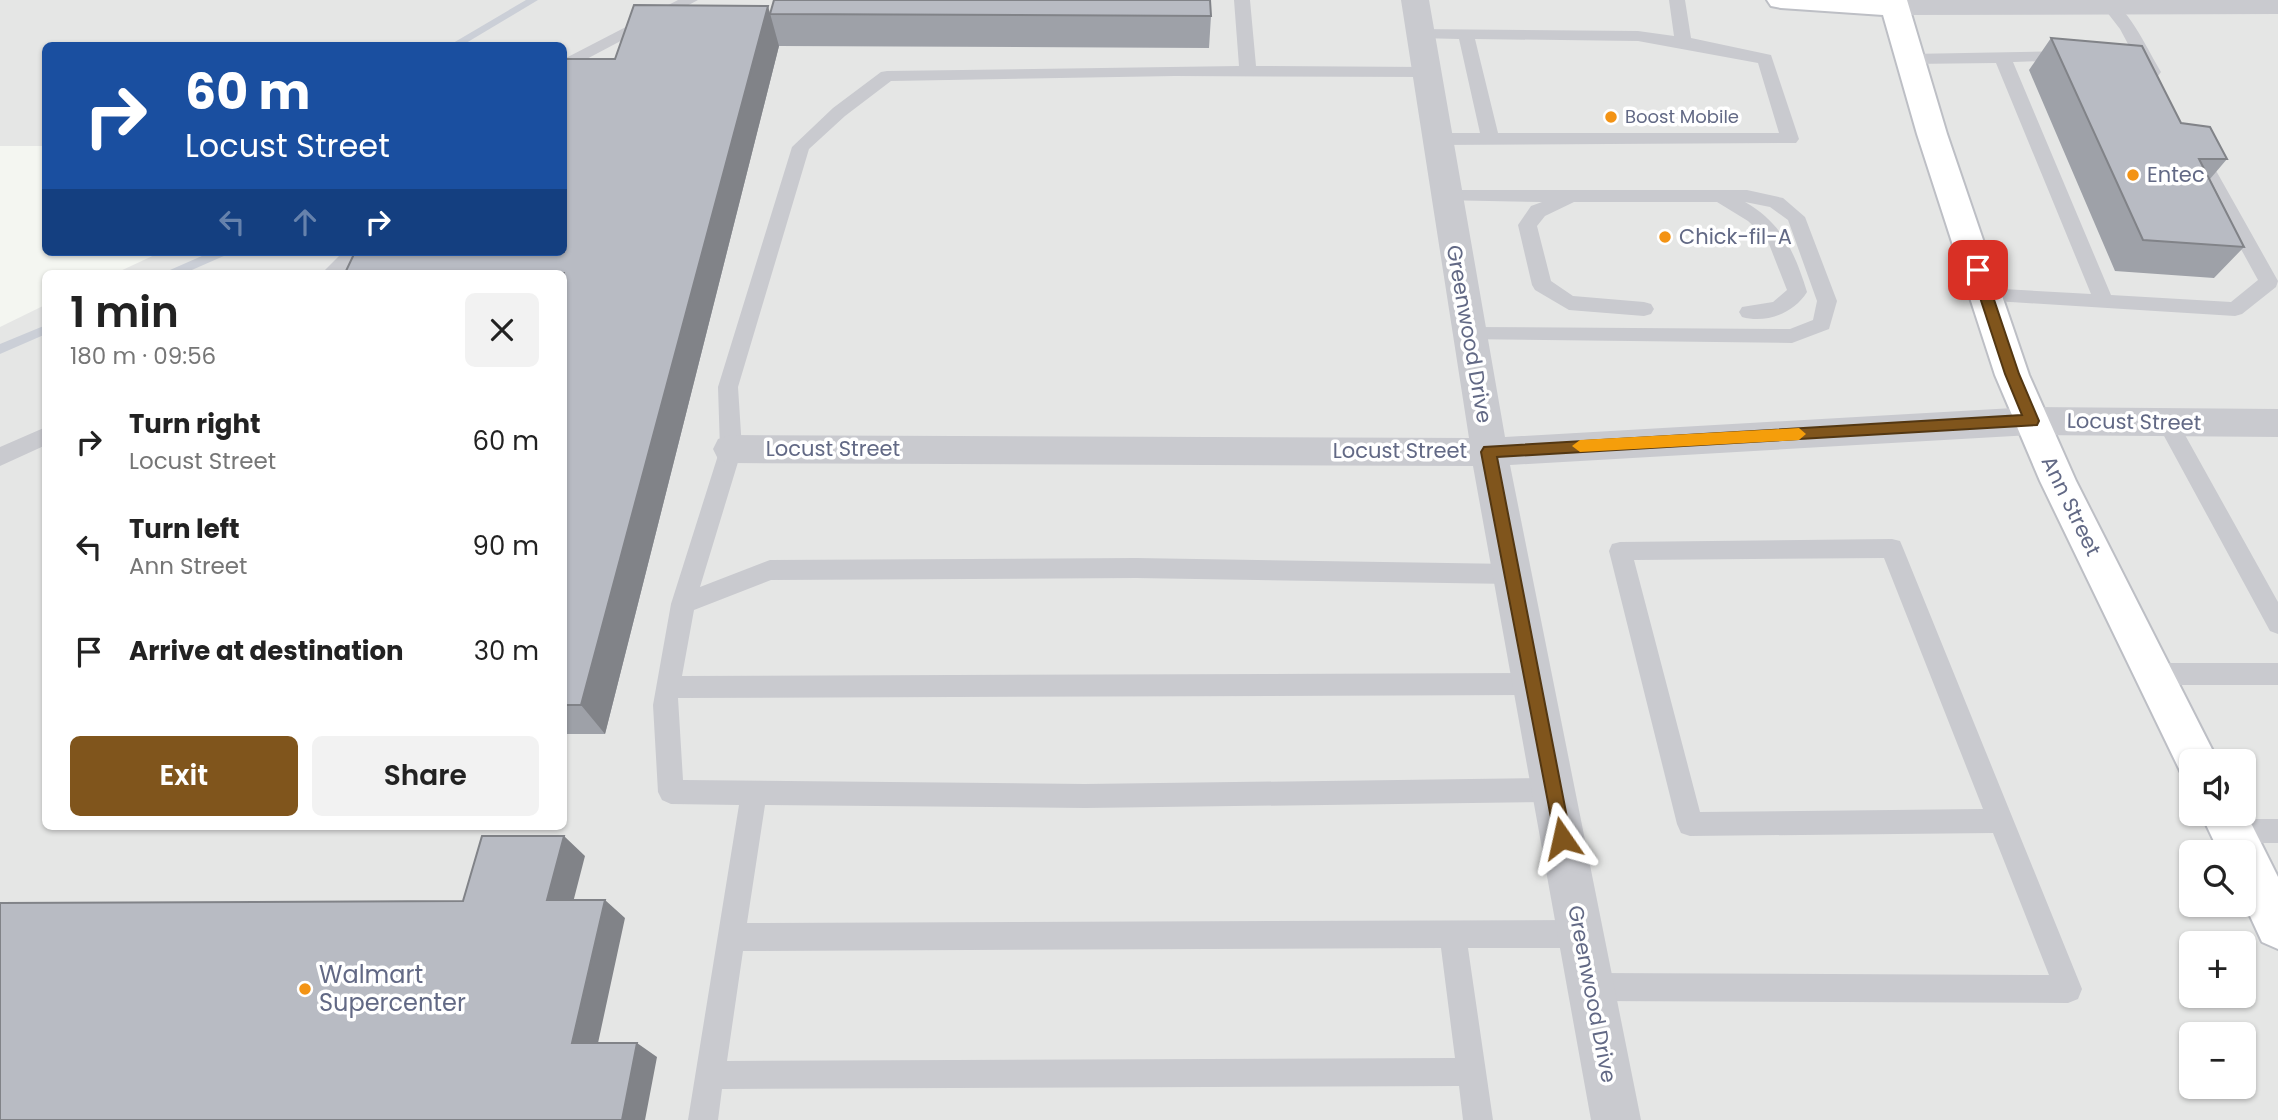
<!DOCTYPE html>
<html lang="en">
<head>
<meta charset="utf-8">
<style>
  body { margin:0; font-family:Poppins,sans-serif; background:#f2f2f2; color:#222; height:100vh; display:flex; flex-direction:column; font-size:26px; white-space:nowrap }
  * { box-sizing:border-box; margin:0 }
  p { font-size:23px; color:#767676 }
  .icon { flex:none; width:38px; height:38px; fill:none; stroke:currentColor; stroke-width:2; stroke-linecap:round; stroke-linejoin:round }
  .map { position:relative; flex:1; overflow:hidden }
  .side { position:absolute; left:42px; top:270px; width:525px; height:560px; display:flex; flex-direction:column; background:#fff; border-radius:10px; box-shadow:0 2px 5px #0004 }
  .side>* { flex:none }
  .hud { position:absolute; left:42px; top:42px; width:525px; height:214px; border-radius:10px; box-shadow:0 2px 5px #0004; background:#1a4fa0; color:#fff; overflow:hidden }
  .fabs { position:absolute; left:2179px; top:749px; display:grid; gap:14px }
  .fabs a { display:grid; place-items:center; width:77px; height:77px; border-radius:10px; background:#fff; box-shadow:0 2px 5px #0004; font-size:35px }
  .pin { position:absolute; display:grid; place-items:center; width:60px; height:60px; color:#fff; margin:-30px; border-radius:14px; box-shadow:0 4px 10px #0006 }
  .me { position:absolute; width:77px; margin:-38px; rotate:349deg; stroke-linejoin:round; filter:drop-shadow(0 0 5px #0008) }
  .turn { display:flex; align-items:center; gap:24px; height:147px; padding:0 28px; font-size:32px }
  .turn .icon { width:91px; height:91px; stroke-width:2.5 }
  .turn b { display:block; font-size:49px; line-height:60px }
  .lanes { display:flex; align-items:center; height:66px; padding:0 28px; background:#0003; justify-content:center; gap:35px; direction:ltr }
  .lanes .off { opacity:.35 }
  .round { display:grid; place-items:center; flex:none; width:74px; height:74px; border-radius:10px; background:#f2f2f2 }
  .head { display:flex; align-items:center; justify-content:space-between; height:119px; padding:0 28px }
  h1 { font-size:42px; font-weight:600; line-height:52px }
  .action { display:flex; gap:14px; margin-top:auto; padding:14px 28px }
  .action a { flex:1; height:80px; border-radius:10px; background:#80551c; color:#fff; font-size:28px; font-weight:600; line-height:80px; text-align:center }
  .action a+a { background:#f2f2f2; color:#222 }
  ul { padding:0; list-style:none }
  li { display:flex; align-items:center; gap:21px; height:105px; padding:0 28px }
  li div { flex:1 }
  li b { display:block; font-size:26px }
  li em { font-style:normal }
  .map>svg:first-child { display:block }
</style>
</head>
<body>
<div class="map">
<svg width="2278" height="1120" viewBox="0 0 2278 1120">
  <rect width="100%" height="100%" fill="#f4f6f1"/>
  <path fill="#e5e6e5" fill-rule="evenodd" d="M 0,0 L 2278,0 L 2278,1120 L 0,1120 L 0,327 L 45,305 L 46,826 L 564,826 L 564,273 L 116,273 L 161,252 L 564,252 L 564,46 L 46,46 L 45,146 L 0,146 ZM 2191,761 L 2244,761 L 2244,814 L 2191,814 ZM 2191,852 L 2244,852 L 2244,905 L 2191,905 ZM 2191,943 L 2244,943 L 2244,996 L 2191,996 ZM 2191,1034 L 2244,1034 L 2244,1087 L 2191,1087 Z"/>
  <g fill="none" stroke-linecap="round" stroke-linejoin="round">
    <path fill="#cbcfd7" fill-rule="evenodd" d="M 526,0 L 538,0 L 461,46 L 448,46 Z
      M 211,252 L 228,252 L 226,255 L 185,273 L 168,273 L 170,270 Z
      M 46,325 L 46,334 L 0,354 L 0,344 Z"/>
    <defs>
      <path id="secondary" d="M 1767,0 L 1907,0 L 1947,134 L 2029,375 L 2076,481 L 2218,761 L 2191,761 L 2191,778 L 2182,775 L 2040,481 L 1995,375 L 1917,134 L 1883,15 L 1781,8 L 1771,6 Z
        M 2244,809 L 2278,877 L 2278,949 L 2262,942 L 2244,903 L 2244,852 L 2219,852 L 2201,814 L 2244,814 Z"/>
    </defs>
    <use href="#secondary" stroke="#bdbfc5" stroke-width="4"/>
    <path fill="#c9cacf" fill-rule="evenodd" d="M 678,0 L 698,0 L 564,71 L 564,59 Z
      M 1234,0 L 1250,0 L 1256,66 L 1425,67 L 1434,72 L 1425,77 L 1175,76 L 891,81 L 845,116 L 809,149 L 738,387 L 742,449 L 700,587 L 770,560 L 1136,558 L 1512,564 L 1520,567 L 1523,574 L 1520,581 L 1512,584 L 1136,578 L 771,580 L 694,610 L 682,676 L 1533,673 L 1542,676 L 1545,684 L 1542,692 L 1533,695 L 678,698 L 683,780 L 1085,784 L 1553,778 L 1562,782 L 1566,790 L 1562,798 L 1553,802 L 1085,808 L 765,805 L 747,923 L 1581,920 L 1591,924 L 1595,934 L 1591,944 L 1581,948 L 1468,948 L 1493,1120 L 1463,1120 L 1459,1086 L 722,1089 L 718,1120 L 688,1120 L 739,805 L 671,804 L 662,800 L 658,792 L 653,705 L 671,604 L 720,449 L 718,387 L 792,147 L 833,108 L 881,72 L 887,71 L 1239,66 ZM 1441,948 L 1455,1058 L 727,1061 L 743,951 Z
      M 1669,0 L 1685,0 L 1691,38 L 1771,55 L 1799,139 L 1796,143 L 1436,145 L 1427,139 L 1436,133 L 1480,133 L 1459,39 L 1419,38 L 1411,33 L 1413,29 L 1638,31 L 1674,36 ZM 1475,39 L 1638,41 L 1758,63 L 1779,133 L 1498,133 Z
      M 2111,2 C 2128,6 2151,56 2161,72 L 2158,76 L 2146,76 L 2143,72 L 2120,29 L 2103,7 Z
      M 2068,51 L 2074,52 L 2076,56 L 2074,60 L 2013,62 L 2111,295 L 2231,302 L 2258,280 L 2187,151 L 2196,145 L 2205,151 L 2278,281 L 2276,287 L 2242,314 L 2235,316 L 1979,300 L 1976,295 L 1979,290 L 1986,288 L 2091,294 L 1996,63 L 1910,64 L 1902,59 L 1910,54 Z
      M 1446,190 L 1747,190 L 1783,198 L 1805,217 L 1837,301 L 1829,329 L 1792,343 L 1462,339 L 1459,334 L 1462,329 L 1469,327 L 1790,329 L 1813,320 L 1817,301 L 1788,220 L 1770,207 L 1745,202 C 1782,223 1795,253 1807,292 C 1794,313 1766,324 1742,317 L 1739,312 L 1742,307 L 1773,302 L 1787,290 L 1767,239 L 1748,221 L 1717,202 L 1574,202 L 1545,216 L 1537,226 L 1551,281 L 1573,296 L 1644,302 L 1651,304 L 1654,309 L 1651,314 L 1644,316 L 1569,310 L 1535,290 L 1532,285 L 1518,225 L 1531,206 L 1542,202 L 1439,200 L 1437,196 L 1439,192 Z
      M 343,252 L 365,252 L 344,273 L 322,273 Z
      M 2168,415 L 2175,417 L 2278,602 L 2278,634 L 2270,631 L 2157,423 L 2161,417 Z
      M 46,427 L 46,445 L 0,466 L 0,447 Z
      M 1892,539 L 1900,541 L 1903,548 L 2082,989 L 2078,999 L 2068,1003 L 1591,1001 L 1581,997 L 1577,987 L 1581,977 L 1591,973 L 2049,975 L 1993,833 L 1690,836 L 1681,833 L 1677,824 L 1609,551 L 1612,544 L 1620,542 ZM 1884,558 L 1983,809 L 1700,812 L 1634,560 Z
      M 2154,663 L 2278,663 L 2278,685 L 2154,685 L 2145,682 L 2142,674 L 2145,666 Z
      M 2231,819 L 2278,819 L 2278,843 L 2231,843 L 2222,840 L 2218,831 L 2222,822 Z"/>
    <path fill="#c9cacf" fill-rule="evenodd" d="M 1401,0 L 1429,0 L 1505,437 L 2031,407 L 2278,409 L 2278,437 L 2031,435 L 1510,465 L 1641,1120 L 1591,1120 L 1473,466 L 731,463 L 718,459 L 713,449 L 718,439 L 731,435 L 1469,438 Z
      M 1890,0 L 2278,0 L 2278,14 L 1895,15 L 1885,13 L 1881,7 Z"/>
    <use href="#secondary" fill="#fff" fill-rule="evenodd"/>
  </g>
  <path fill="#9ea1a8" d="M 770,14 L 1211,16 L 1209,48 L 779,46 L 605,734 L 564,734 L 564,252 L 615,59 Z
    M 2051,38 L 2181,123 L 2227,159 L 2210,179 L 2244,247 L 2214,278 L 2115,271 L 2029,70 Z"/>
  <path fill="#818388" d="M 768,6 L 779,46 L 605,734 L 581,705 Z
    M 564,836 L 585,856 L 569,918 L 547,900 Z
    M 605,900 L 625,918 L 595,1057 L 572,1043 Z
    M 637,1043 L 657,1057 L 645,1120 L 622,1120 Z"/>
  <path fill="#b8bbc3" stroke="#818388" stroke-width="2" d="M 774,0 L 1210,0 L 1211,16 L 770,14 Z
    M 634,5 L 768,6 L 581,705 L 564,705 L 564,273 L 345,273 L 355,252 L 564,252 L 564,59 L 615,59 Z
    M 2051,38 L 2142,46 L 2181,123 L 2210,127 L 2227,159 L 2199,159 L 2244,247 L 2143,240 Z
    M 482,836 L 564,836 L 547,900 L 605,900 L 572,1043 L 637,1043 L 622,1120 L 0,1120 L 0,903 L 463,901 Z"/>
  <path fill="#80551c" stroke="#533712" stroke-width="2" d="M 1978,266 L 1984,270 L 2019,374 L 2039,421 L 2037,425 L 1497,457 L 1571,838 L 1569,844 L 1562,846 L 1556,844 L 1481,452 L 1484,447 L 2022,415 L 2005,374 L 1971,270 Z"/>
  <path fill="#f59e0b" d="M 1799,428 L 1806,434 L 1799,440 L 1580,452 L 1572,446 L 1580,440 Z"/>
  <g fill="#f39314" stroke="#fff" stroke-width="2.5">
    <circle cx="1611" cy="117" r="7"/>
    <circle cx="2133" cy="175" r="7"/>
    <circle cx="1665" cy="237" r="7"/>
    <circle cx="305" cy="989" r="7"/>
  </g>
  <g text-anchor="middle" stroke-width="7" stroke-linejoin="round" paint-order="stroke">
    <g font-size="18" fill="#626985" stroke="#fff" text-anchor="start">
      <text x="1625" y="123">Boost Mobile</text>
    </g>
    <g font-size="21" fill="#626985" stroke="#fff" text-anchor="start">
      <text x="2147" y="182">Entec</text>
      <text x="1679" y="244">Chick-fil-A</text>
    </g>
    <g font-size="21" fill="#626985" stroke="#fff">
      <text transform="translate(1469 334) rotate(80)" y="7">Greenwood Drive</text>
      <text transform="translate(2134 422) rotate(1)" y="7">Locust Street</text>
      <text x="833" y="456">Locust Street</text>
      <text x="1400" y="458">Locust Street</text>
      <text transform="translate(2071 506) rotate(64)" y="7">Ann Street</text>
      <text transform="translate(1592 994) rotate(79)" y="7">Greenwood Drive</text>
    </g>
    <g font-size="24" fill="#626985" stroke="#fff" text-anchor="start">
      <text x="319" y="983">Walmart<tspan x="319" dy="28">Supercenter</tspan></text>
    </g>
  </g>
</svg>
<div class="fabs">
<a><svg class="icon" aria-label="sound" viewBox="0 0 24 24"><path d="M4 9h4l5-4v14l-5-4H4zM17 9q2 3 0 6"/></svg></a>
<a><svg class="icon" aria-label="search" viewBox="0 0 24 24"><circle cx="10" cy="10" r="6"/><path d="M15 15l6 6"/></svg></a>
<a>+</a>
<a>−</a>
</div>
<div class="pin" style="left:1978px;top:270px;background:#d93025"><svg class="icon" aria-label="arrive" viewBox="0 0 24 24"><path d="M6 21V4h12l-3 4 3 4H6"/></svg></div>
<svg class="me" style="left:1562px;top:838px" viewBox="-20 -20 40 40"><path d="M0-17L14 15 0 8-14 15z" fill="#80551c" stroke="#fff" stroke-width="4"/></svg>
<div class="hud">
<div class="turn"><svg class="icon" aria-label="right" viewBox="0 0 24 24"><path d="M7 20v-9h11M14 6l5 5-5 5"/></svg><div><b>60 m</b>Locust Street</div></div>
<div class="lanes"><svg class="icon off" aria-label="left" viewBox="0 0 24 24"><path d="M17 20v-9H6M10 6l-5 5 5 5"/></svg><svg class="icon off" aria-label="ahead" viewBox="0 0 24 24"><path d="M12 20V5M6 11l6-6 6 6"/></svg><svg class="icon" aria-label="right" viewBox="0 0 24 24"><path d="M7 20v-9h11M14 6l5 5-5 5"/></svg></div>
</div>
<section class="side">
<div class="head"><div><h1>1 min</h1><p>180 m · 09:56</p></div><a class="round"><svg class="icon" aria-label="close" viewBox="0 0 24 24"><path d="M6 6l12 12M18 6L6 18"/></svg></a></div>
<ul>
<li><svg class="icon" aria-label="right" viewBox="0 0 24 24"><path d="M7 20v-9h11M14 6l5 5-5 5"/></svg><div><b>Turn right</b><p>Locust Street</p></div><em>60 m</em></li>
<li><svg class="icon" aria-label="left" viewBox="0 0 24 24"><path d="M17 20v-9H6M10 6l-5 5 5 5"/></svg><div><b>Turn left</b><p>Ann Street</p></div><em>90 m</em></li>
<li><svg class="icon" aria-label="arrive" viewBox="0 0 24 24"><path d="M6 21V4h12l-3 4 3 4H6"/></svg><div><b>Arrive at destination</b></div><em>30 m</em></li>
</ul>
<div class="action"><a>Exit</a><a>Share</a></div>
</section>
</div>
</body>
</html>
